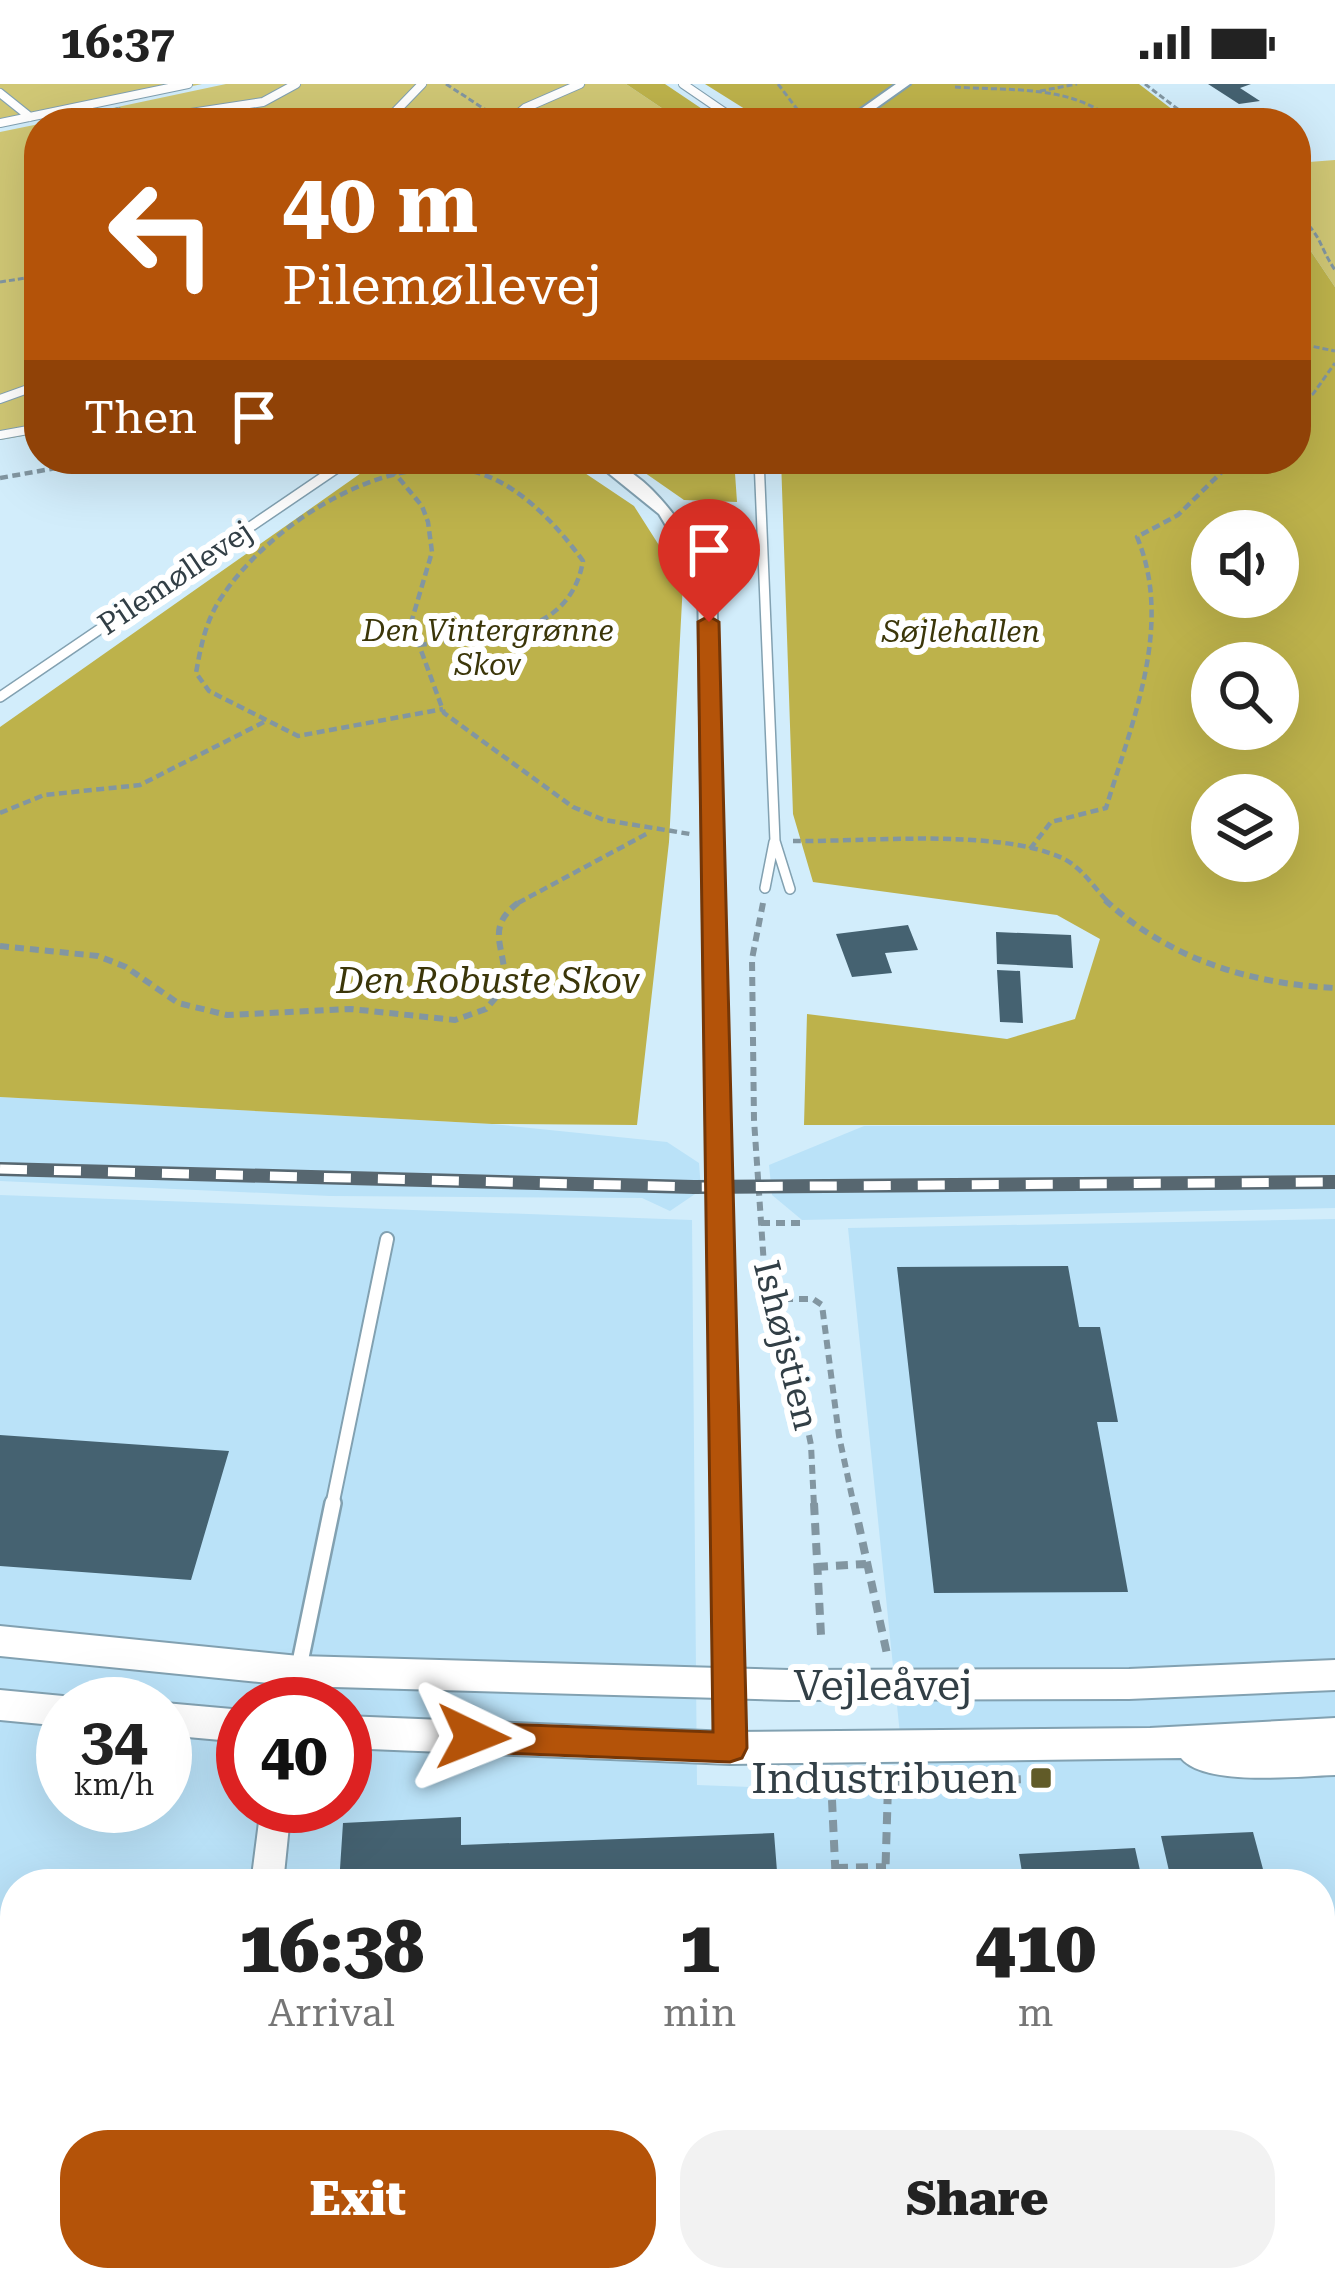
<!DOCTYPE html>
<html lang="en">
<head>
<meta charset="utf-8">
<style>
  body { margin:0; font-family:"Roboto Serif",serif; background:#f2f2f2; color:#222; height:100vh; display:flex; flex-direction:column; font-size:45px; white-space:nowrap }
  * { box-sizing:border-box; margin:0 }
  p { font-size:39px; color:#767676 }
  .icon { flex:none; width:66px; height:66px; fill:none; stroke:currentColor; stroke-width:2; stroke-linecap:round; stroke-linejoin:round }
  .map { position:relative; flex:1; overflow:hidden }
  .panel { position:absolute; left:0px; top:1785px; width:1335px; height:423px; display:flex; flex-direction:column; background:#fff; border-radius:48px 48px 0 0; box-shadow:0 12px 48px #0002 }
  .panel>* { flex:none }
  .banner { position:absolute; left:24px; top:24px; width:1287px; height:366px; border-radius:48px; box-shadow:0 12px 48px #0002; background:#b45309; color:#fff; overflow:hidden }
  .buttons { position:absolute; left:1191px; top:426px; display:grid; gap:24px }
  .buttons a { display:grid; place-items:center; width:108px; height:108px; border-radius:50%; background:#fff; box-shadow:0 12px 48px #0002; font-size:60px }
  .speed { position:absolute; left:36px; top:1593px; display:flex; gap:24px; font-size:60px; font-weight:700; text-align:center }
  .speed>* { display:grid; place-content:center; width:156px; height:156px; border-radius:50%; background:#fff; box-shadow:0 12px 48px #0002; line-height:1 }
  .speed small { font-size:30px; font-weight:400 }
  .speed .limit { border:18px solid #d22; background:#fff; color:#111 }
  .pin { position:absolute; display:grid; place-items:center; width:102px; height:102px; color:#fff; margin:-123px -51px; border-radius:50% 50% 50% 0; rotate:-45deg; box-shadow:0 0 12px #0007 }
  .pin .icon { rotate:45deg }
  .me { position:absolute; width:132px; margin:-66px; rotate:92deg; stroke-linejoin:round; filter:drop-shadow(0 0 9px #0008) }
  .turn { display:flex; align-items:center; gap:42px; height:252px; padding:0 60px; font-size:54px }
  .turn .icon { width:156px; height:156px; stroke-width:2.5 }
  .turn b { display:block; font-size:84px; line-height:102px }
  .then { display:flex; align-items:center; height:114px; padding:0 60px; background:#0003; gap:24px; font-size:45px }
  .eta { display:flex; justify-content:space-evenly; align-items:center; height:204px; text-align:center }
  .eta b { font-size:72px; font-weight:800; line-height:84px }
  .primary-button { display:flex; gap:24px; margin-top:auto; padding:24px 60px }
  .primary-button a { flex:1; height:138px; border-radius:48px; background:#b45309; color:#fff; font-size:48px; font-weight:800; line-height:138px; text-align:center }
  .primary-button a+a { background:#f2f2f2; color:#222 }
  .status { display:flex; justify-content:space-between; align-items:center; height:84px; padding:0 60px; background:#fff; direction:ltr }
  .status svg { height:33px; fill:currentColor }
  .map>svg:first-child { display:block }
</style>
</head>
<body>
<div class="status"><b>16:37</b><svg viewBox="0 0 49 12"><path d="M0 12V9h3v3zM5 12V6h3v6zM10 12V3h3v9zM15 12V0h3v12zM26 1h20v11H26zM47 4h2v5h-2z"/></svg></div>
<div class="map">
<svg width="1335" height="2206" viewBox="0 0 1335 2206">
  <rect width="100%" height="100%" fill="#d2edfb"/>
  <path fill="#bae2f8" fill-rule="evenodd" d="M 0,1013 L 492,1040 L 667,1058 L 699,1079 L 701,1106 L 670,1127 L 642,1114 L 330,1112 L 0,1097 Z
    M 1335,1041 L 1335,1124 L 802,1136 L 772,1111 L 769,1081 L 864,1042 Z
    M 0,1111 L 692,1136 L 697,1701 L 906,1709 L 848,1144 L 1335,1135 L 1335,2206 L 0,2206 ZM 63,1620 L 165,1620 L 165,1722 L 63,1722 ZM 243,1620 L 345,1620 L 345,1722 L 243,1722 ZM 15,1800 L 1320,1800 L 1320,2193 L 15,2193 Z"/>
  <path fill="#d0c775" d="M 0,0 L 202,0 L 0,43 Z
    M 226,0 L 626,0 L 684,39 L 42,39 Z
    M 39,40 L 39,349 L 0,356 L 0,48 Z
    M 1335,76 L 1335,203 L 1296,145 L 1296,79 Z"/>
  <path fill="#bdb24b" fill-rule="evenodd" d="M 626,0 L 665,0 L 723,39 L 684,39 Z
    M 705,0 L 1139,0 L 1190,39 L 767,39 Z
    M 1296,145 L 1335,203 L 1335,1041 L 804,1041 L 807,930 L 1007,955 L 1075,935 L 1100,855 L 1057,831 L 813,798 L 793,730 L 781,375 L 1296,375 ZM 1278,447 L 1278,513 L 1212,513 L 1212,447 ZM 1278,579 L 1278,645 L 1212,645 L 1212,579 ZM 1278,711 L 1278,777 L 1212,777 L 1212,711 Z
    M 381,375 L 564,375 L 634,422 L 683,499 L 669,758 L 637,1041 L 492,1040 L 0,1013 L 0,643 Z
    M 625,375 L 734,375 L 737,418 L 684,416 Z"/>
  <path fill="#456271" d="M 1208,0 L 1251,0 L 1240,4 L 1260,17 L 1239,20 Z
    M 908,841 L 918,866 L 885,869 L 892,889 L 852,893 L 836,850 Z
    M 996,848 L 1071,851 L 1073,884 L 997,880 Z
    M 997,886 L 1020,887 L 1023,939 L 1000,938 Z
    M 1068,1182 L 1079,1243 L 1100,1243 L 1118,1338 L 1097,1338 L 1128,1508 L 934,1509 L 897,1183 Z
    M 0,1351 L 229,1367 L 191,1496 L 0,1482 Z
    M 461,1733 L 461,1761 L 774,1749 L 778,1800 L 339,1800 L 343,1739 Z
    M 1253,1748 L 1267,1800 L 1172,1800 L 1161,1752 Z
    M 1135,1764 L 1143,1800 L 1024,1800 L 1019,1770 Z
    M 0,1923 L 15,1923 L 15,2076 L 0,2077 Z
    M 318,2193 L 814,2193 L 816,2206 L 317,2206 Z"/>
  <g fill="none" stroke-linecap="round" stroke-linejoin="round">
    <defs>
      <path id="service-far3" d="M 683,0 L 740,39
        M 0,9 L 30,33
        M 118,28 L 125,39 L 263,18 L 296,0
        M 0,39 L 188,0
        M 337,39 L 394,29 L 422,0
        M 507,39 L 525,24 L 580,0
        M 641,39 L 669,33
        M 0,315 L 39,301
        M 0,351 L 39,344"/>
      <path id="service-far2" d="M 759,375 L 775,757 L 790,805
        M 0,613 L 350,375
        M 765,804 L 774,758"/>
      <path id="service-far1" d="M 332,1422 L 387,1155"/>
      <path id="service" d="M 299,1583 L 333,1419"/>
      <path id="minor" d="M 896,0 L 910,0 L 855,39 L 841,39 Z
        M 591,375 C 646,375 690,453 716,495 L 745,1664 L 741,1673 L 730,1677 L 719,1673 L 715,1664 L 698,495 L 659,430 Z
        M 299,1575 L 309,1578 L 314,1587 L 305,1620 L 275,1620 L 289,1578 Z
        M 261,1722 L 291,1722 L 283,1800 L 251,1800 Z
        M 214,2193 L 250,2193 L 249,2206 L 213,2206 Z"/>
      <path id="tertiary" d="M 0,1542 L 299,1572 L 789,1586 L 1129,1585 L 1335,1576 L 1335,1606 L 1129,1615 L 789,1616 L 299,1602 L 0,1572 Z
        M 0,1606 L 63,1612 L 78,1620 L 63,1620 L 63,1642 L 0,1636 Z
        M 165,1619 L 243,1626 L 243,1658 L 165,1651 Z
        M 345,1632 L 730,1648 L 1150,1644 L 1335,1634 L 1335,1691 C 1298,1692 1205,1703 1181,1674 L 730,1680 L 345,1664 Z"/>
    </defs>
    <use href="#service-far3" stroke="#82a1b1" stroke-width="10"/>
    <use href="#service-far2" stroke="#82a1b1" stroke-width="12"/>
    <use href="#service-far1" stroke="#82a1b1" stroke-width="16"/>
    <use href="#service" stroke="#82a1b1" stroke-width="20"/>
    <use href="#minor" stroke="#82a1b1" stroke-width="4"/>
    <use href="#tertiary" stroke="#82a1b1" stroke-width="4"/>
    <path stroke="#8296a1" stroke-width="3" stroke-dasharray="6 3" stroke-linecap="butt" d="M 446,0 L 492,30
      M 778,0 L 797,25 L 824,39
      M 1145,0 L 1196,39
      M 955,3 C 1007,7 1076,0 1115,39
      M 1040,7 L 1077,0
      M 1296,129 C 1324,154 1317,159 1335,186
      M 0,198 L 39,192
      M 1296,259 L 1335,267
      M 1296,319 L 1313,310 L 1335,279"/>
    <path stroke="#8296a1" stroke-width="4.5" stroke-dasharray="8 4.5" stroke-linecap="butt" d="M 383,375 L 422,422 L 428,438 L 432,468 L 411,539 L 444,629 L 573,723 L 604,736 L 690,750
      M 0,394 L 107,375
      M 419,561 C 484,552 569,556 583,477 C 554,437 511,391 460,385 C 373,375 270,442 223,511 C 206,535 201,561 196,589 L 209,607 L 298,652 L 443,625
      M 0,729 L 44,711 L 140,701 L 264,638
      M 793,757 C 865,758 998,744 1062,774 C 1082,783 1094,804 1109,819
      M 1030,765 L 1051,738 L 1106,724 C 1132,638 1174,541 1137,453 L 1178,431 L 1235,375
      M 518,819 L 650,748"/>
    <path stroke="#8296a1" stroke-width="6" stroke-dasharray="9 6" stroke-linecap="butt" d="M 1105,816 C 1169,875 1250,900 1335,904
      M 763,819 L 752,875 L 754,1036 L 765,1196 L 797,1293 L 811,1361 L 814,1422
      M 0,862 L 98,872 L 126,883 L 178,919 L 227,931 L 351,925 L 455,936 L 486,925 L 504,904 C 509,864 480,845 522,816
      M 761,1139 L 801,1139
      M 769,1215 L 813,1215 L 822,1221 L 839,1352 L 854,1422"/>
    <path stroke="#8296a1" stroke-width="8" stroke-dasharray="12 8" stroke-linecap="butt" d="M 814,1419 L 821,1551
      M 854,1419 L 887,1570
      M 816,1483 L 866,1480
      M 889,1701 L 1029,1695
      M 832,1716 L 836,1800
      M 836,1784 L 886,1783
      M 885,1800 L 888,1702
      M 864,2193 L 865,2206"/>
    <use href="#service-far3" stroke="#fff" stroke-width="8"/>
    <use href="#service-far2" stroke="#fff" stroke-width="9"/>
    <use href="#service-far1" stroke="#fff" stroke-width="12"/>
    <use href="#service" stroke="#fff" stroke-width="15"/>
    <use href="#minor" fill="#fff" fill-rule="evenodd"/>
    <use href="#tertiary" fill="#fff" fill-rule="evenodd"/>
    <defs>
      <path id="rail" d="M 0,1085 L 694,1103 L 1335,1098"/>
    </defs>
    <use href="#rail" stroke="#576770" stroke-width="14"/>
    <use href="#rail" stroke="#fff" stroke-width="9" stroke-dasharray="27" stroke-linecap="butt"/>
  </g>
  <path fill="#b45309" stroke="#753606" stroke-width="3" d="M 709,532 L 719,538 L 747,1664 L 742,1674 L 730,1678 L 473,1668 L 461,1663 L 456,1653 L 461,1643 L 473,1639 L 713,1648 L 698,538 Z"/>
  <rect fill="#615b28" stroke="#fff" stroke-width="4.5" x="1029" y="1682" width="24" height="24" rx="6"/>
  <g text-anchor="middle" stroke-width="12" stroke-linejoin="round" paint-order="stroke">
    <g font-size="30" fill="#323f46" stroke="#fff">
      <text transform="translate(175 494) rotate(-34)" y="10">Pilemøllevej</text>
    </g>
    <g font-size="30" font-style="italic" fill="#3b3609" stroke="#fff">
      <text x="488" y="557">Den Vintergrønne<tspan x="488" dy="34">Skov</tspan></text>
      <text x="961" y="558">Søjlehallen</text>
    </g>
    <g font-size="36" font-style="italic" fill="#3b3609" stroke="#fff">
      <text x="488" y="909">Den Robuste Skov</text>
    </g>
    <g font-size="36" fill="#323f46" stroke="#fff">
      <text transform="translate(787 1261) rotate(76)" y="13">Ishøjstien</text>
    </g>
    <g font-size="42" fill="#323f46" stroke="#fff">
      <text x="883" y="1616">Vejleåvej</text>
    </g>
    <g font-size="42" fill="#323f46" stroke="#fff" text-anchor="end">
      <text x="1017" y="1709">Industribuen</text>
    </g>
  </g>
</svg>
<div class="buttons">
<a><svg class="icon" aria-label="sound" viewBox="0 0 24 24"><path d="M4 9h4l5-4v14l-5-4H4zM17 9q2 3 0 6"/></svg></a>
<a><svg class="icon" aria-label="search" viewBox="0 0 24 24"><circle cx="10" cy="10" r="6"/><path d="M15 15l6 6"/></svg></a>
<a><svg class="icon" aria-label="layers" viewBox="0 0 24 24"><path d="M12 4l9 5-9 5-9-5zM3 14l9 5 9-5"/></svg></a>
</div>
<div class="speed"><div>34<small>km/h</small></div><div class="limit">40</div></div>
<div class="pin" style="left:709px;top:538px;background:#d93025"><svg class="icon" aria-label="arrive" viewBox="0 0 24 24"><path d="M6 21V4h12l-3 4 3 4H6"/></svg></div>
<svg class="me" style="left:473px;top:1653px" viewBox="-20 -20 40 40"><path d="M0-17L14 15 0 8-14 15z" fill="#b45309" stroke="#fff" stroke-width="4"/></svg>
<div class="banner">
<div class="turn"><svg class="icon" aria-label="left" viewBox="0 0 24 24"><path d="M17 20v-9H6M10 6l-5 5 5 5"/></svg><div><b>40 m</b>Pilemøllevej</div></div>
<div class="then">Then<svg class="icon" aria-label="arrive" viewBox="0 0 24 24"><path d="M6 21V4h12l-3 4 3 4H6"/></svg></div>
</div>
<section class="panel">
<div class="eta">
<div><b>16:38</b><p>Arrival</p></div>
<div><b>1</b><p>min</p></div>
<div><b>410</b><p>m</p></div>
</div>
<div class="primary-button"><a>Exit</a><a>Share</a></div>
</section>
</div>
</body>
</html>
